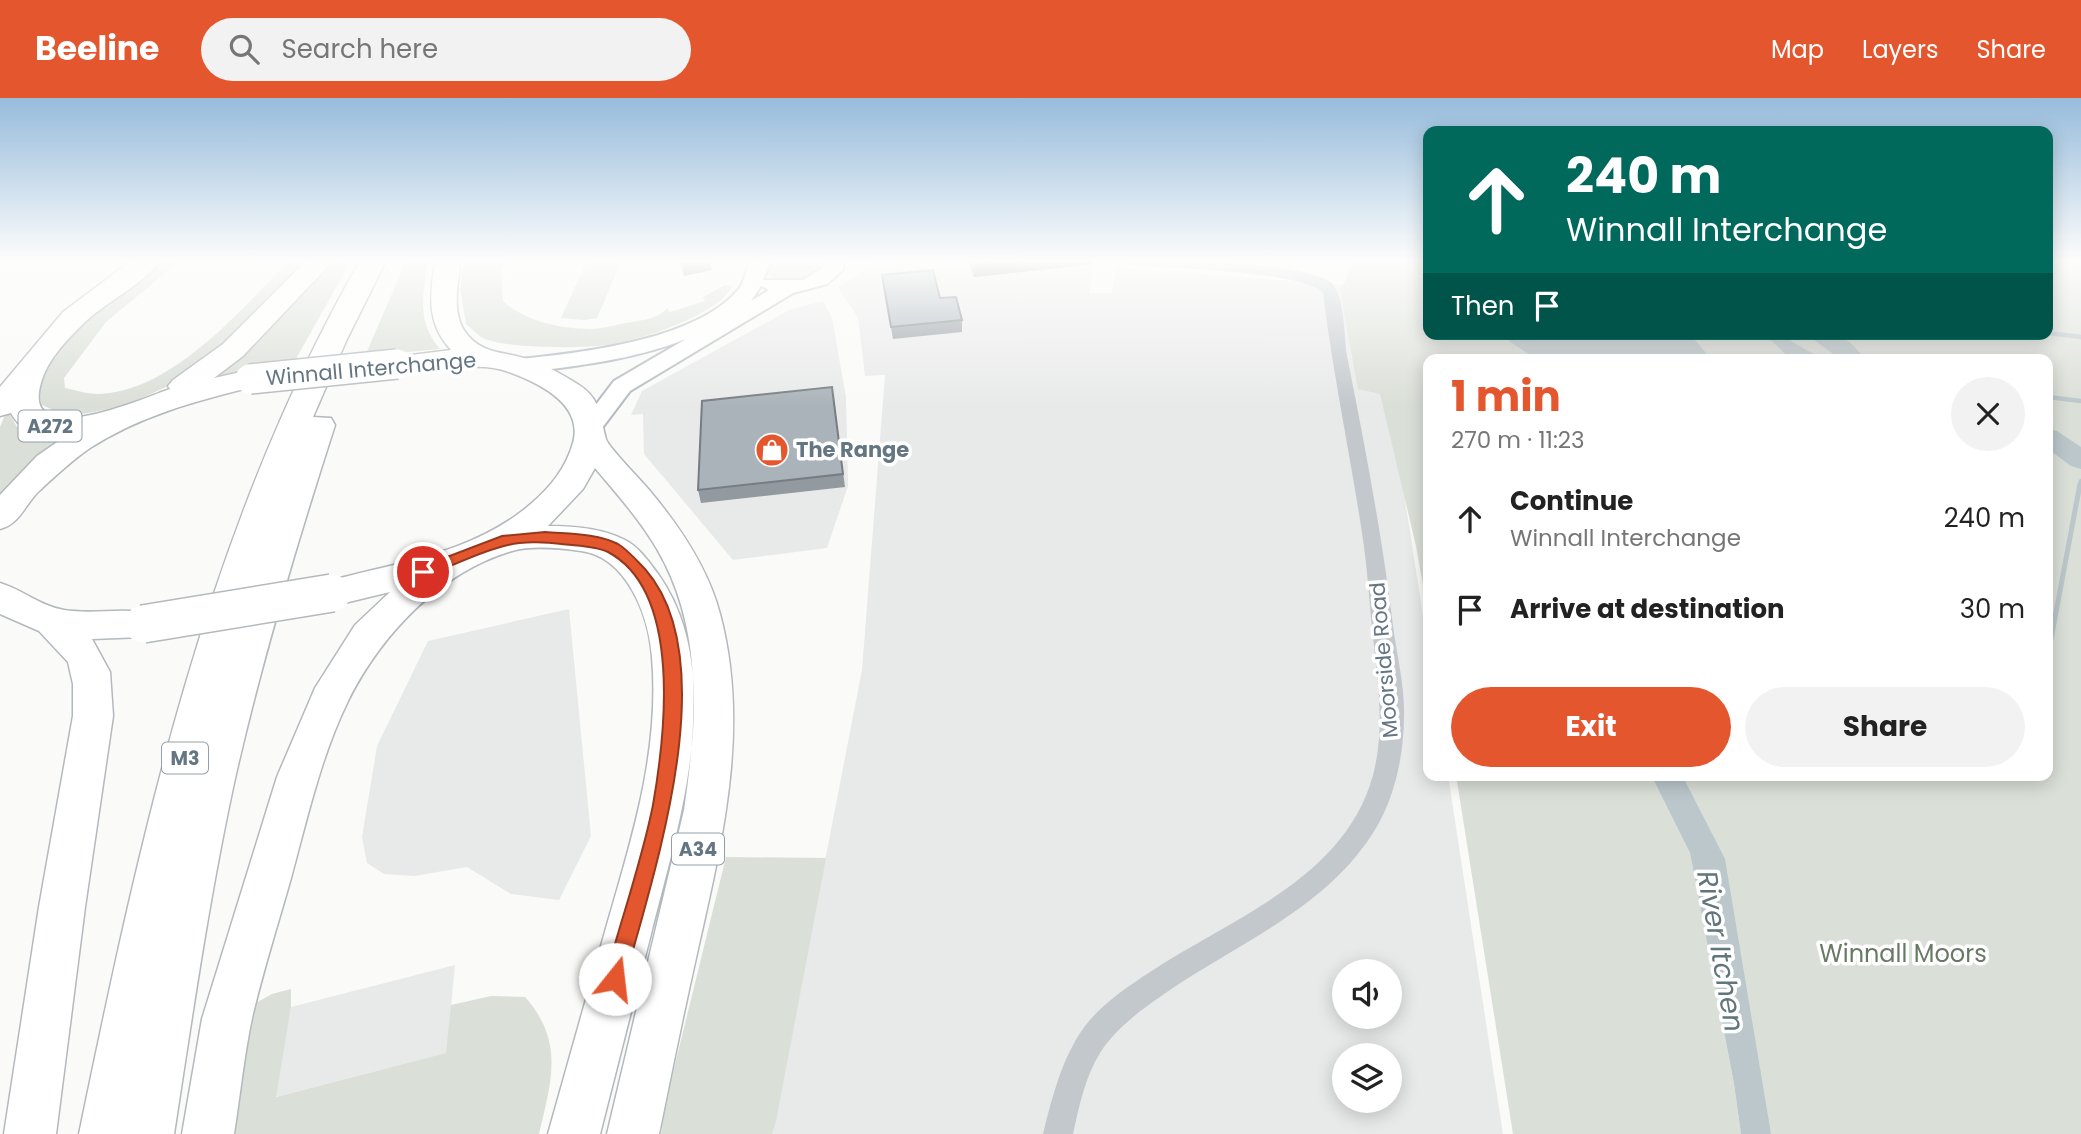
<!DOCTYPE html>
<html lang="en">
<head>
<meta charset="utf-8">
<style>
  body { margin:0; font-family:Poppins,sans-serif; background:#f2f2f2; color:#222; height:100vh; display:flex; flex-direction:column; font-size:26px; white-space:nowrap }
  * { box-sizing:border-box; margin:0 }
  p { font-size:23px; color:#767676 }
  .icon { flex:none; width:38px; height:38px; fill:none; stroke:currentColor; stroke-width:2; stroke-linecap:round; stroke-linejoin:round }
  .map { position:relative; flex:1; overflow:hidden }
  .drawer { position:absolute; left:1423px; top:256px; width:630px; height:427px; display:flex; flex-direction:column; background:#fff; border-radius:14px; box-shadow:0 4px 18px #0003 }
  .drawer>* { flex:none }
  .top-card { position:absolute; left:1423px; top:28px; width:630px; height:214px; border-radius:14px; box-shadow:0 4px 18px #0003; background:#00695c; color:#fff; overflow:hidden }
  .tools { position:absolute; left:1332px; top:861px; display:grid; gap:14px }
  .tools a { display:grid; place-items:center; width:70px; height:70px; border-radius:50%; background:#fff; box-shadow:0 4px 18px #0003; font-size:35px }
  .pin { position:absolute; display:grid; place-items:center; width:60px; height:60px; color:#fff; margin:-30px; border:4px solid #fff; border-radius:50%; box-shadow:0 2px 7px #0007 }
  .me { position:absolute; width:77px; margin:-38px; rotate:16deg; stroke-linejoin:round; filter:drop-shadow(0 0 5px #0008) }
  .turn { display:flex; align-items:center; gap:24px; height:147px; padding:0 28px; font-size:32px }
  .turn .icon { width:91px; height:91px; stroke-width:2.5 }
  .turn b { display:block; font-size:49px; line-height:60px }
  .then { display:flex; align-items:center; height:66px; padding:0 28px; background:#0003; gap:14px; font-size:26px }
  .round { display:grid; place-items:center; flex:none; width:74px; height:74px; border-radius:37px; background:#f2f2f2 }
  .summary { display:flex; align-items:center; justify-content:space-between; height:119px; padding:0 28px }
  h1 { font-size:42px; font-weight:700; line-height:52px; color:#e4572e }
  .primary-button { display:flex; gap:14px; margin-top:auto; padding:14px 28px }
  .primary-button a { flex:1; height:80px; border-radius:42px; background:#e4572e; color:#fff; font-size:28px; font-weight:700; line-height:80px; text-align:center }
  .primary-button a+a { background:#f2f2f2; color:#222 }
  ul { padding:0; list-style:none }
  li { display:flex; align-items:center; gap:21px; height:91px; padding:0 28px }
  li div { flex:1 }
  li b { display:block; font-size:26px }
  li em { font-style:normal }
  header { display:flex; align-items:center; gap:42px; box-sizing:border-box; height:98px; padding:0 35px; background:#e4572e; color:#fff }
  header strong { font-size:33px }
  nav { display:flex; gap:38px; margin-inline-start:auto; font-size:24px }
  .search { width:490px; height:63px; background:#f2f2f2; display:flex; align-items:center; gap:18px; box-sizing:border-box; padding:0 24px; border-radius:38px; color:#767676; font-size:26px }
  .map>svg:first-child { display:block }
</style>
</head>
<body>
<header>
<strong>Beeline</strong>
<div class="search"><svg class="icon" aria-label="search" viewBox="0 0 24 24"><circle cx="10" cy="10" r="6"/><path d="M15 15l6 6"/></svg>Search here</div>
<nav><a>Map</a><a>Layers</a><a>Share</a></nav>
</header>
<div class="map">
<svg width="2081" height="1036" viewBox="0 0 2081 1036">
  <rect width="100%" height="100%" fill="#fafaf8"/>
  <path fill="#e8e9e9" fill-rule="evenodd" d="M 879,163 L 1094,163 L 1089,195 L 1112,195 L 1116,170 L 1372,189 L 1428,550 L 1428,677 L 1448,677 L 1503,1036 L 772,1036 L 862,572 L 885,277 L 865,278 L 858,220 L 838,189 ZM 1344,873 L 1390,873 L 1390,919 L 1344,919 ZM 1344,957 L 1390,957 L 1390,1003 L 1344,1003 Z
    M 823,203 L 832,220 L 846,299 L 848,388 L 827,450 L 733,462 L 644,356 L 643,316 L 631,317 L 642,293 L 791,211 Z
    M 569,511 L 591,738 L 559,802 L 511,796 L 467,769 L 414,778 L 384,776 L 367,765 L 362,739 L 377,648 L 428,543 Z
    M 455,867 L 447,955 L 275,999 L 291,909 Z"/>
  <path fill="#dadfd7" d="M 161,163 L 180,163 L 106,224 L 64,280 L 65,290 C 75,292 87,296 97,296 C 169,296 242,212 288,163 L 306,163 C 271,200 236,240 196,271 C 166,293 103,319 67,316 C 58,315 49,310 42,307 L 38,291 L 58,249 L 117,194 Z
    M 329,163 L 351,163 L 293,266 L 239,274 L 208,283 L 241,258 Z
    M 406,163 L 428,163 C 423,196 416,223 440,251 L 365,258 Z
    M 464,163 L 505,163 L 501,173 L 503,203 C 524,223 561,231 590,231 C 602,231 615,227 627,225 C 641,222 657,222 667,210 L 670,214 L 705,203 L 703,199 L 725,187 L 733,188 C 716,218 645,240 613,246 C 587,251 506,251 483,240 C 477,237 472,230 466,226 L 460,189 Z
    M 587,163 L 621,163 L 597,220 L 585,222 L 561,220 Z
    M 771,163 L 824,163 L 824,172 C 807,181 780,194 765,173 Z
    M 1359,163 L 1428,163 L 1428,236 L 1509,236 L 1507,242 L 1536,261 L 1428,261 L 1428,516 L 1416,448 L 1380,296 L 1358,291 L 1340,192 L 1348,178 L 1349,165 L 1359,165 Z
    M 2048,163 L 2081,163 L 2081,1036 L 1752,1036 L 1708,765 L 1666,677 L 2048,677 L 2048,261 L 1796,261 L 1764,236 L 2048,236 Z
    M 1682,236 L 1756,236 L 1773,244 L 1790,261 L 1711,261 L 1696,244 Z
    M 7,312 L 17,329 L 46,334 L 88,331 L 0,398 L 0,329 Z
    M 1456,677 L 1651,677 L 1690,755 L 1734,986 L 1741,1036 L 1513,1036 Z
    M 726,759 L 826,760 L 776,1023 L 772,1036 L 661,1036 L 665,1007 Z
    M 291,891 L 291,909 L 276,999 L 446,955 L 451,907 L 491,898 L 525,899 C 565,944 551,984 539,1036 L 225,1036 L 254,906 L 272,896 Z"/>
  <path fill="#bbc7cb" d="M 1509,236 L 1682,236 L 1696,243 L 1711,261 L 1536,261 L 1507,242 Z
    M 1756,236 L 1779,236 L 1822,261 L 1790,261 L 1773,244 Z
    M 1651,677 L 1682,677 L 1725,761 L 1771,1036 L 1741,1036 L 1734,986 L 1690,755 Z"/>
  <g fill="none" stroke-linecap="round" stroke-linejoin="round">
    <path stroke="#bbc7cb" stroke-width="4.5" d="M 2048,235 L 2081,239
      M 2048,299 L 2081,303
      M 2080,388 L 2081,383"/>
    <path stroke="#bbc7cb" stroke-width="5" d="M 2048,557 L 2080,386"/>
    <path fill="#bbc7cb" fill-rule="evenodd" d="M 1806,236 C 1835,236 1847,235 1864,261 L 1840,261 Z
      M 2048,331 L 2057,333 L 2081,349 L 2081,371 L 2071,368 L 2048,351 Z"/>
    <defs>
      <path id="secondary" d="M 751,163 L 771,163 L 763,182 L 803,182 L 823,170 L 823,163 L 843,163 L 843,172 L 827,186 L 793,195 L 630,293 L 599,334 L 583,334 L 579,329 L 614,283 L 686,241 C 634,262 575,268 520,275 L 512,273 L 509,268 L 512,263 L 520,261 C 581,255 696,242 738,192 C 745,184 745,172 751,163 ZM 761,188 L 769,192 L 751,203 Z"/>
      <path id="highway" d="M 131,163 L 160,163 C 142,188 103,205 81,228 C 62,247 43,267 39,294 C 32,350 146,299 170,291 L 168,288 L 173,282 L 223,246 L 306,163 L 333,163 L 243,258 L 214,280 L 250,272 L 260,275 L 265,281 L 260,287 C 200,302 143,316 90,350 C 71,363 54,379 37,395 C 24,409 19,426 0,431 L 0,397 L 37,358 L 66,338 C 45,339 21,335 11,315 L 0,318 L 0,289 L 63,214 Z
        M 360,163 L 386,163 L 347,241 L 313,319 L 331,320 L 335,327 C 297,445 261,564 234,685 C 209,801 192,919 174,1036 L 79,1036 C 141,737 206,431 360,163 Z
        M 435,163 L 461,163 C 458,185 451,216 466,235 C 483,257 503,253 527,261 C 546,267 563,277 579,287 C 602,302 600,320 606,341 C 608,349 643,384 650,393 C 680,429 708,470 720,516 C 751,632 721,747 696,860 C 683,918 671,977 659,1036 L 607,1036 L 684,712 C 697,625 704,531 657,451 C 640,422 617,396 595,370 L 583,391 L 548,428 C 573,428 602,430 625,442 C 639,449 649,464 658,476 C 729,575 678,728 651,836 C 634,902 617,969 600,1036 L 548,1036 C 568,965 588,894 608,823 C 633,737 660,650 652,559 C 649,518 627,459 581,453 C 560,450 532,447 512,453 C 440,474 381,537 348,603 C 321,658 307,721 291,780 C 278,826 263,873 252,920 C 244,958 240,998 234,1036 L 182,1036 L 202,921 L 277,679 L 315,590 L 355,527 L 390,494 L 332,508 L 319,504 L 314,495 L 319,486 C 393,464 471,458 532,405 C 551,388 566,370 573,345 C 584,306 539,285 509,274 C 469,259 426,282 387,272 L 383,266 L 387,260 L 451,252 C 426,225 430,197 435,163 Z
        M 0,485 C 23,492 40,508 64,512 C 95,517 127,508 156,517 L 162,526 L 156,535 L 143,539 L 92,541 L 110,574 L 113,618 L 85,809 L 56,1036 L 4,1036 L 39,809 L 73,618 L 73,586 L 68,564 L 39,533 L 0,516 Z"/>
    </defs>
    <use href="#secondary" stroke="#b3babf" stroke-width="4"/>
    <use href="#highway" stroke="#b4b9bd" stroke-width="3"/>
    <path fill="#c3c8cc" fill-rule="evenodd" d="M 1124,163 C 1162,161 1299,164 1329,183 C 1345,192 1344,240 1347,258 C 1365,348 1382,437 1393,528 C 1397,558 1405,589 1404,619 C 1404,655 1395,699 1376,730 C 1329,809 1240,844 1167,894 C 1142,911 1116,930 1100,955 C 1085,979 1079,1009 1073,1036 L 1043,1036 C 1052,1000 1062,959 1085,928 C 1102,906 1127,889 1150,874 C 1231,820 1345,781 1373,677 C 1386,628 1377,579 1372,530 C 1369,498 1367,466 1362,435 C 1350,355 1333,276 1323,195 C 1305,173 1166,170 1131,167 Z"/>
    <use href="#secondary" fill="#fff" fill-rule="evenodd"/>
    <use href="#highway" fill="#fff" fill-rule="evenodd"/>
    <defs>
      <path id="highway-bridge-far1" d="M 250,281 L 397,266"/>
      <path id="highway-bridge" d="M 143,526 L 332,495"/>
    </defs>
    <use href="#highway-bridge-far1" stroke="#b4b9bd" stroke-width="32" stroke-linecap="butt"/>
    <use href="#highway-bridge" stroke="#b4b9bd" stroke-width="40" stroke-linecap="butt"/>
    <use href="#highway-bridge-far1" stroke="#fff" stroke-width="29"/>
    <use href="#highway-bridge" stroke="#fff" stroke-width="37"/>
  </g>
  <path fill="#929a9f" d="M 968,163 L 1093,163 L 1093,166 L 974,179 Z
    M 1240,163 L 1262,163 L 1262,164 Z
    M 882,177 L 940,200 L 962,222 L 962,234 L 893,241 Z
    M 832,289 L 845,389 L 701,405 L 698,392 Z"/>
  <path fill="#777d82" d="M 697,163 L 710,163 L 712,172 L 684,178 L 681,166 Z
    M 1012,163 L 1093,163 L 1093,166 L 974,179 L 973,167 Z"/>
  <path fill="#aab3b9" stroke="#777d82" stroke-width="2" d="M 679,163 L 697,163 L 681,166 Z
    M 972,163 L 1012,163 L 973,167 Z
    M 933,172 L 940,200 L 956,199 L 962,222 L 891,229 L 882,177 Z
    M 832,289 L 843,376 L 698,392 L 702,303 Z"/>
  <linearGradient id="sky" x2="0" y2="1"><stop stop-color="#96bcdc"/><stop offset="0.53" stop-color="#fdfdfc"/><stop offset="1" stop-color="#fdfdfc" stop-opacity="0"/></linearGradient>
  <rect width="2081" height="308" fill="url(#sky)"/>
  <path fill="#e4572e" stroke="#94391e" stroke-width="2" d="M 545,434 C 567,436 597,435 618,446 C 628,452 637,463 645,471 C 726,563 653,776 625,881 L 622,888 L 615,891 L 608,888 L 605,881 C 620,825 642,763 653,707 C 665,638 683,494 608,454 C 598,449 583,448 572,447 C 551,445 528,442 508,447 C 481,453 454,467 429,477 L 418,477 L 416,474 L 418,470 L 502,438 Z"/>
  <defs>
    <symbol id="shop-disc" viewBox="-11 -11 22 22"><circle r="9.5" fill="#e4572e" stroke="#fff"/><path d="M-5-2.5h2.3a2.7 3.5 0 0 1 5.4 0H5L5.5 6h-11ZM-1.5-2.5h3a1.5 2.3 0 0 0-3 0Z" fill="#fff"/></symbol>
  </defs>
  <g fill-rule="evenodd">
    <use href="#shop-disc" x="753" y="333" width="38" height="38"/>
  </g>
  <g text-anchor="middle" stroke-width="7" stroke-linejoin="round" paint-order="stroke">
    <g fill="#fff" stroke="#939fa8" stroke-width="2">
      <rect x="18.5" y="312.5" width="63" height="31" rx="5"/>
      <rect x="162" y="644.5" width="46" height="31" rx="5"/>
      <rect x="672" y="735.5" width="52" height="31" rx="5"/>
    </g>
    <g font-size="19" font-weight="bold" fill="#657683">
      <text x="50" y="335">A272</text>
      <text x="185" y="667">M3</text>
      <text x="698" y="758">A34</text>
    </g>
    <g font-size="21" fill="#657683" stroke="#fff">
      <text transform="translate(371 271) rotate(-5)" y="7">Winnall Interchange</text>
      <text transform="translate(1384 562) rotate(-95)" y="7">Moorside Road</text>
    </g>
    <g font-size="21" font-weight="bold" fill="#657683" stroke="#fff" text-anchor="start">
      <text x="796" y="359">The Range</text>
    </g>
    <g font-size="24" fill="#687a64" stroke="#fff">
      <text x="1903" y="864">Winnall Moors</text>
    </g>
    <g font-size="28" font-style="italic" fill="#60757c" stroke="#fff">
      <text transform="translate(1721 853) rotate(80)" y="10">River Itchen</text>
    </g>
  </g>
</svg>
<div class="tools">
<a><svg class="icon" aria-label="sound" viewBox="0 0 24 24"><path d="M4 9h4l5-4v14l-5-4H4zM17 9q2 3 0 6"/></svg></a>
<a><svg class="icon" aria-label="layers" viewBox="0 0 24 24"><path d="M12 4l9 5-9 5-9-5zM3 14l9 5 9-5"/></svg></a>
</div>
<div class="pin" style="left:423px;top:474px;background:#d93025"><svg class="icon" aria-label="arrive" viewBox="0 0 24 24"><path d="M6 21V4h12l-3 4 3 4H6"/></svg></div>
<svg class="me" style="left:615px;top:881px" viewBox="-20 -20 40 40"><circle r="19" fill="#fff"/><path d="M0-13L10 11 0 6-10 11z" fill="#e4572e"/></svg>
<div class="top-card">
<div class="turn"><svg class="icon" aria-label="ahead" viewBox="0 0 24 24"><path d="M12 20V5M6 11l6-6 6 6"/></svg><div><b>240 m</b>Winnall Interchange</div></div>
<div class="then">Then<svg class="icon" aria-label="arrive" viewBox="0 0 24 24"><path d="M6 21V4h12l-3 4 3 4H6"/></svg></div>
</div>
<section class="drawer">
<div class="summary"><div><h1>1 min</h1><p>270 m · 11:23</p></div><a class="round"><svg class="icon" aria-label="close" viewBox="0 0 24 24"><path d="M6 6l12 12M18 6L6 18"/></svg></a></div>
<ul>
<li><svg class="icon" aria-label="ahead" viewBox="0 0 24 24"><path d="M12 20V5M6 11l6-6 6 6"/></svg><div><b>Continue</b><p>Winnall Interchange</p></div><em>240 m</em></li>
<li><svg class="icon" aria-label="arrive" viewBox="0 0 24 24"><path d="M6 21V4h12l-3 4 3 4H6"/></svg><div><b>Arrive at destination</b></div><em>30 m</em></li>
</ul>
<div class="primary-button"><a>Exit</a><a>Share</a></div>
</section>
</div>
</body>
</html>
